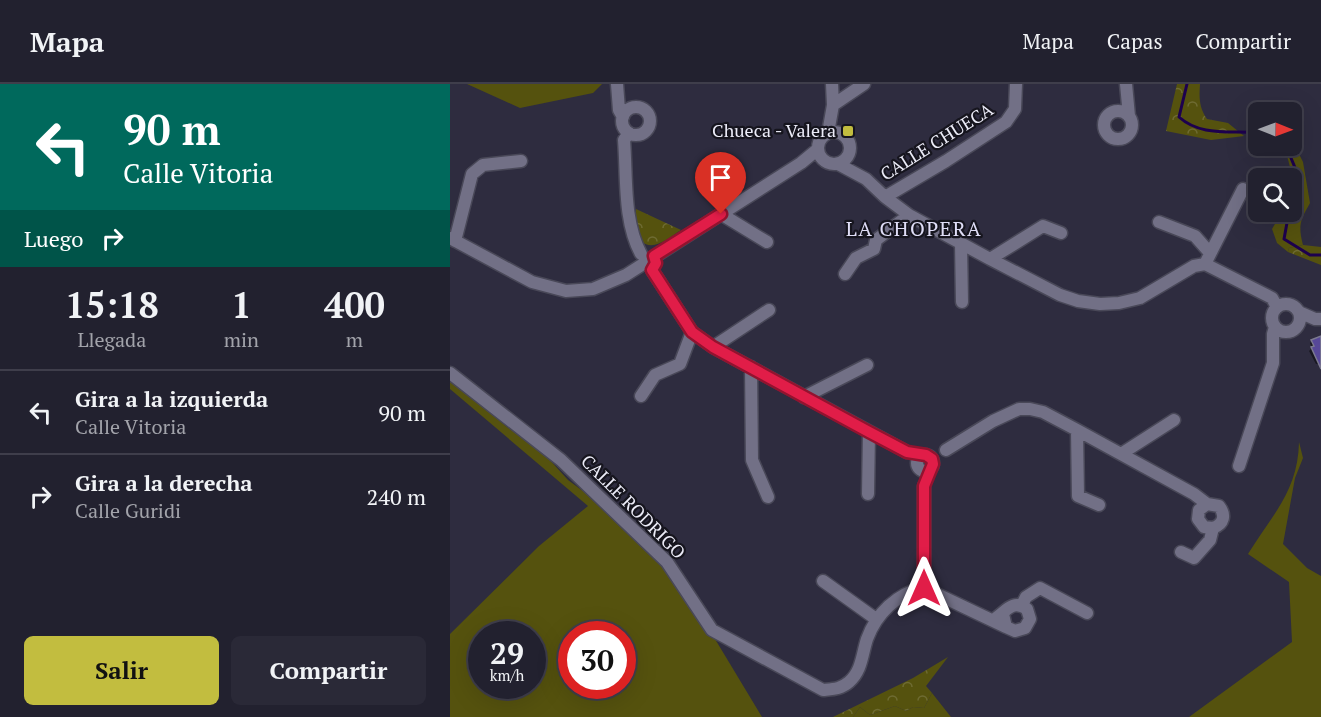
<!DOCTYPE html>
<html lang="es">
<head>
<meta charset="utf-8">
<style>
  body { margin:0; font-family:"PT Serif",serif; background:#2a2937; color:#f1f3f6; height:100vh; display:flex; flex-direction:column; font-size:22px; white-space:nowrap }
  * { box-sizing:border-box; margin:0 }
  p { font-size:20px; color:#a2a3aa }
  .icon { flex:none; width:33px; height:33px; fill:none; stroke:currentColor; stroke-width:2; stroke-linecap:round; stroke-linejoin:round }
  .map { position:relative; flex:1; overflow:hidden }
  .sheet { display:flex; flex-direction:column; background:#22212f; width:450px }
  .sheet>* { flex:none }
  .hud { background:#00695c; color:#fff; overflow:hidden }
  .needle { width:39px; rotate:91deg }
  .fabs { position:absolute; left:798px; top:18px; display:grid; gap:12px }
  .fabs a { display:grid; place-items:center; width:54px; height:54px; border-radius:9px; background:#22212f; box-shadow:0 6px 24px #0002,0 0 0 2px #3f3e4b; font-size:30px }
  .speed { position:absolute; left:18px; top:537px; display:flex; gap:12px; font-size:30px; font-weight:700; text-align:center }
  .speed>* { display:grid; place-content:center; width:78px; height:78px; border-radius:50%; background:#22212f; box-shadow:0 6px 24px #0002,0 0 0 2px #3f3e4b; line-height:1 }
  .speed small { font-size:15px; font-weight:400 }
  .speed .limit { border:9px solid #d22; background:#fff; color:#111 }
  .pin { position:absolute; display:grid; place-items:center; width:51px; height:51px; color:#fff; margin:-62px -26px; border-radius:50% 50% 50% 0; rotate:-45deg; box-shadow:0 0 6px #0007 }
  .pin .icon { rotate:45deg }
  .me { position:absolute; width:66px; margin:-33px; rotate:0deg; stroke-linejoin:round; filter:drop-shadow(0 0 4px #0008) }
  .turn { display:flex; align-items:center; gap:21px; height:126px; padding:0 24px; font-size:27px }
  .turn .icon { width:78px; height:78px; stroke-width:2.5 }
  .turn b { display:block; font-size:42px; line-height:51px }
  .then { display:flex; align-items:center; height:57px; padding:0 24px; background:#0003; gap:12px; font-size:22px }
  .eta { display:flex; justify-content:space-evenly; align-items:center; height:102px; text-align:center }
  .eta b { font-size:36px; font-weight:800; line-height:42px }
  .button { display:flex; gap:12px; margin-top:auto; padding:12px 24px }
  .button a { flex:1; height:69px; border-radius:9px; background:#c2bd3f; color:#111; font-size:24px; font-weight:800; line-height:69px; text-align:center }
  .button a+a { background:#2a2937; color:#f1f3f6 }
  ul { padding:0; list-style:none }
  li { display:flex; align-items:center; gap:18px; height:84px; padding:0 24px; border-top:2px solid #3f3e4b }
  li div { flex:1 }
  li b { display:block; font-size:22px }
  li em { font-style:normal }
  header { display:flex; align-items:center; gap:36px; box-sizing:border-box; height:84px; padding:0 30px; background:#22212f; border-bottom:2px solid #3f3e4b }
  header strong { font-size:28px }
  nav { display:flex; gap:33px; margin-inline-start:auto; font-size:21px }
  main { display:flex; flex:1; min-height:0 }
  .map>svg:first-child { display:block }
</style>
</head>
<body>
<header>
<strong>Mapa</strong>
<nav><a>Mapa</a><a>Capas</a><a>Compartir</a></nav>
</header>
<main>
<section class="sheet">
<div class="hud">
<div class="turn"><svg class="icon" aria-label="left" viewBox="0 0 24 24"><path d="M17 20v-9H6M10 6l-5 5 5 5"/></svg><div><b>90 m</b>Calle Vitoria</div></div>
<div class="then">Luego<svg class="icon" aria-label="right" viewBox="0 0 24 24"><path d="M7 20v-9h11M14 6l5 5-5 5"/></svg></div>
</div>
<div class="eta">
<div><b>15:18</b><p>Llegada</p></div>
<div><b>1</b><p>min</p></div>
<div><b>400</b><p>m</p></div>
</div>
<ul>
<li><svg class="icon" aria-label="left" viewBox="0 0 24 24"><path d="M17 20v-9H6M10 6l-5 5 5 5"/></svg><div><b>Gira a la izquierda</b><p>Calle Vitoria</p></div><em>90 m</em></li>
<li><svg class="icon" aria-label="right" viewBox="0 0 24 24"><path d="M7 20v-9h11M14 6l5 5-5 5"/></svg><div><b>Gira a la derecha</b><p>Calle Guridi</p></div><em>240 m</em></li>
</ul>
<div class="button"><a>Salir</a><a>Compartir</a></div>
</section>
<div class="map">
<svg width="871" height="633" viewBox="0 0 871 633">
  <defs>
    <pattern id="forest-crowns" width="20" height="18" patternUnits="userSpaceOnUse" patternTransform="scale(1.5)"><rect width="20" height="18" fill="#55520e"/><path d="M2 6a3 3 0 1 1 6 0M12 15a3 3 0 1 1 6 0" fill="none" stroke="#6e6b32"/></pattern>
  </defs>
  <rect width="100%" height="100%" fill="#2e2c3f"/>
  <path fill="#55520e" fill-rule="evenodd" d="M 17,0 L 152,0 L 143,9 L 70,24 Z
    M 842,56 L 853,78 L 860,119 C 850,137 848,141 853,161 L 839,164 L 838,168 L 827,159 L 822,145 L 832,128 L 842,128 C 842,101 844,87 833,62 L 842,62 Z
    M 0,294 L 57,343 L 88,363 L 118,396 L 153,422 L 214,483 L 265,555 L 312,633 L 0,633 L 0,550 L 89,462 L 138,422 L 0,305 ZM 32,550 L 82,550 L 82,602 L 32,602 ZM 122,550 L 172,550 L 172,602 L 122,602 Z
    M 849,358 L 853,374 L 845,394 L 833,460 L 857,484 L 871,492 L 871,633 L 739,633 L 842,558 L 839,498 L 798,470 C 822,431 848,407 849,358 Z
    M 482,609 L 501,633 L 403,633 L 410,623 L 420,631 L 445,622 L 456,627 L 463,623 L 474,624 Z"/>
  <path fill="url(#forest-crowns)" d="M 727,0 L 750,0 C 749,13 749,24 757,35 L 778,39 L 794,52 L 761,56 L 716,47 Z
    M 186,125 L 231,146 C 219,154 196,174 187,149 C 185,142 186,132 186,125 Z
    M 853,161 L 871,163 L 871,181 L 838,168 L 839,164 Z
    M 498,573 L 476,602 L 482,609 L 474,624 L 463,623 L 456,627 L 445,622 L 420,631 L 410,623 L 403,633 L 383,633 L 463,594 Z"/>
  <path fill="#0007" d="M 862,257 L 871,259 L 871,280 L 866,280 L 859,267 L 862,264 L 860,259 Z"/>
  <g fill="none" stroke-linecap="round" stroke-linejoin="round">
    <path stroke="#1d004e" stroke-width="3" d="M 737,0 L 729,33 C 751,53 782,46 808,49
      M 836,62 L 846,86 L 842,111
      M 839,128 L 834,155 L 860,171 L 871,171"/>
  </g>
  <path fill="#574899" stroke="#7c7a90" stroke-width="1.5" d="M 871,252 L 871,285 L 861,263 L 864,262 L 861,256 Z"/>
  <g fill="none" stroke-linecap="round" stroke-linejoin="round">
    <defs>
      <path id="minor" d="M 167,0 L 169,26 L 173,33
        M 676,0 L 679,32
        M 383,21 L 414,0
        M172 37a14 14 0 1 1 28 0a14 14 0 1 1-28 0Z
        M654 41a14 14 0 1 1 28 0a14 14 0 1 1-28 0Z
        M368 64a16 16 0 1 1 32 0a16 16 0 1 1-32 0Z
        M 179,49 L 174,56 C 177,93 173,137 191,170
        M 378,49 L 383,21 L 382,0
        M 388,80 L 416,95 L 435,113 L 459,131 L 540,175 L 610,211 L 628,217 L 650,220 L 669,219 L 690,214 L 744,182 L 755,180 L 793,105
        M 435,113 L 496,77 L 556,38 L 565,25 L 566,0
        M 271,130 L 317,158
        M 709,138 L 745,152 L 760,169
        M 0,154 L 82,198 L 116,207 L 143,205 L 176,191 L 351,79 L 368,65
        M 5,157 L 22,90 L 33,81 L 71,77
        M 511,160 L 512,218
        M 540,175 L 593,142 L 611,149
        M 755,180 L 822,214 L 827,223
        M 202,186 L 242,248 L 263,263 L 457,368
        M 395,190 L 406,174 L 424,165 L 426,156 L 459,131
        M822 234a14 14 0 1 1 28 0a14 14 0 1 1-28 0Z
        M 849,228 L 865,235 L 871,235
        M 263,263 L 319,226
        M 301,283 L 302,376 L 318,413
        M 0,289 L 111,376 L 217,478 L 262,546 L 373,606 C 383,605 391,605 399,598 C 412,587 412,570 417,555 C 426,530 447,509 474,504 L 556,543
        M 191,312 L 205,291 L 230,280 L 242,248
        M 354,313 L 417,281
        M 627,346 L 628,412 L 649,421
        M 496,366 L 543,337 L 569,325 L 580,325 L 593,328 L 627,346 L 744,410 L 757,420 L 769,422 C 776,431 774,440 763,444 L 754,443 L 748,435 L 749,426 L 757,420
        M 671,370 L 724,336
        M467 379a8 8 0 1 1 16 0a8 8 0 1 1-16 0Z
        M 789,382 L 823,279 L 823,250 L 825,243
        M 418,410 L 419,348
        M 731,468 L 744,474 L 760,456 L 763,444
        M 373,497 L 426,535
        M 474,504 L 474,402
        M 572,521 L 576,513 L 590,504 L 637,529
        M 543,536 C 555,529 562,514 577,525 L 580,535 L 575,544 L 565,547 L 556,543 L 553,530"/>
    </defs>
    <use href="#minor" stroke="#494858" stroke-width="15"/>
    <use href="#minor" stroke="#727086" stroke-width="12"/>
  </g>
  <g fill="none" stroke-linecap="round" stroke-linejoin="round">
    <defs>
      <path id="route" d="M 271,130 L 204,172 L 206,179 L 202,186 L 242,248 L 263,263 L 419,348 L 457,368 L 476,371 L 482,375 L 483,380 L 474,402 L 474,504"/>
    </defs>
    <use href="#route" stroke="#92132f" stroke-width="15"/>
    <use href="#route" stroke="#e11d48" stroke-width="10"/>
  </g>
  <rect fill="#c2bd3f" stroke="#16151e" stroke-width="2" x="392" y="41" width="12" height="12" rx="3"/>
  <g text-anchor="middle" stroke-width="4.5" stroke-linejoin="round" paint-order="stroke">
    <g font-size="18" fill="#ececf8" stroke="#16151e" text-anchor="end">
      <text x="386" y="53">Chueca - Valera</text>
    </g>
    <g font-size="18" fill="#ececf8" stroke="#16151e">
      <text transform="translate(487 58) rotate(-32)" y="6">CALLE CHUECA</text>
      <text transform="translate(183 423) rotate(45)" y="6">CALLE RODRIGO</text>
    </g>
    <g font-size="20" letter-spacing="1.5" fill="#e0def7" stroke="#16151e">
      <text x="464" y="152">LA CHOPERA</text>
    </g>
  </g>
</svg>
<div class="fabs">
<a><svg class="needle" viewBox="-14 -14 28 28"><path d="M0-13l5 13h-10z" fill="#e53935"/><path d="M0 13l5-13h-10z" fill="#a2a3aa"/></svg></a>
<a><svg class="icon" aria-label="search" viewBox="0 0 24 24"><circle cx="10" cy="10" r="6"/><path d="M15 15l6 6"/></svg></a>
</div>
<div class="speed"><div>29<small>km/h</small></div><div class="limit">30</div></div>
<div class="pin" style="left:271px;top:130px;background:#d93025"><svg class="icon" aria-label="arrive" viewBox="0 0 24 24"><path d="M6 21V4h12l-3 4 3 4H6"/></svg></div>
<svg class="me" style="left:474px;top:504px" viewBox="-20 -20 40 40"><path d="M0-17L14 15 0 8-14 15z" fill="#e11d48" stroke="#fff" stroke-width="4"/></svg>
</div>
</main>
</body>
</html>
